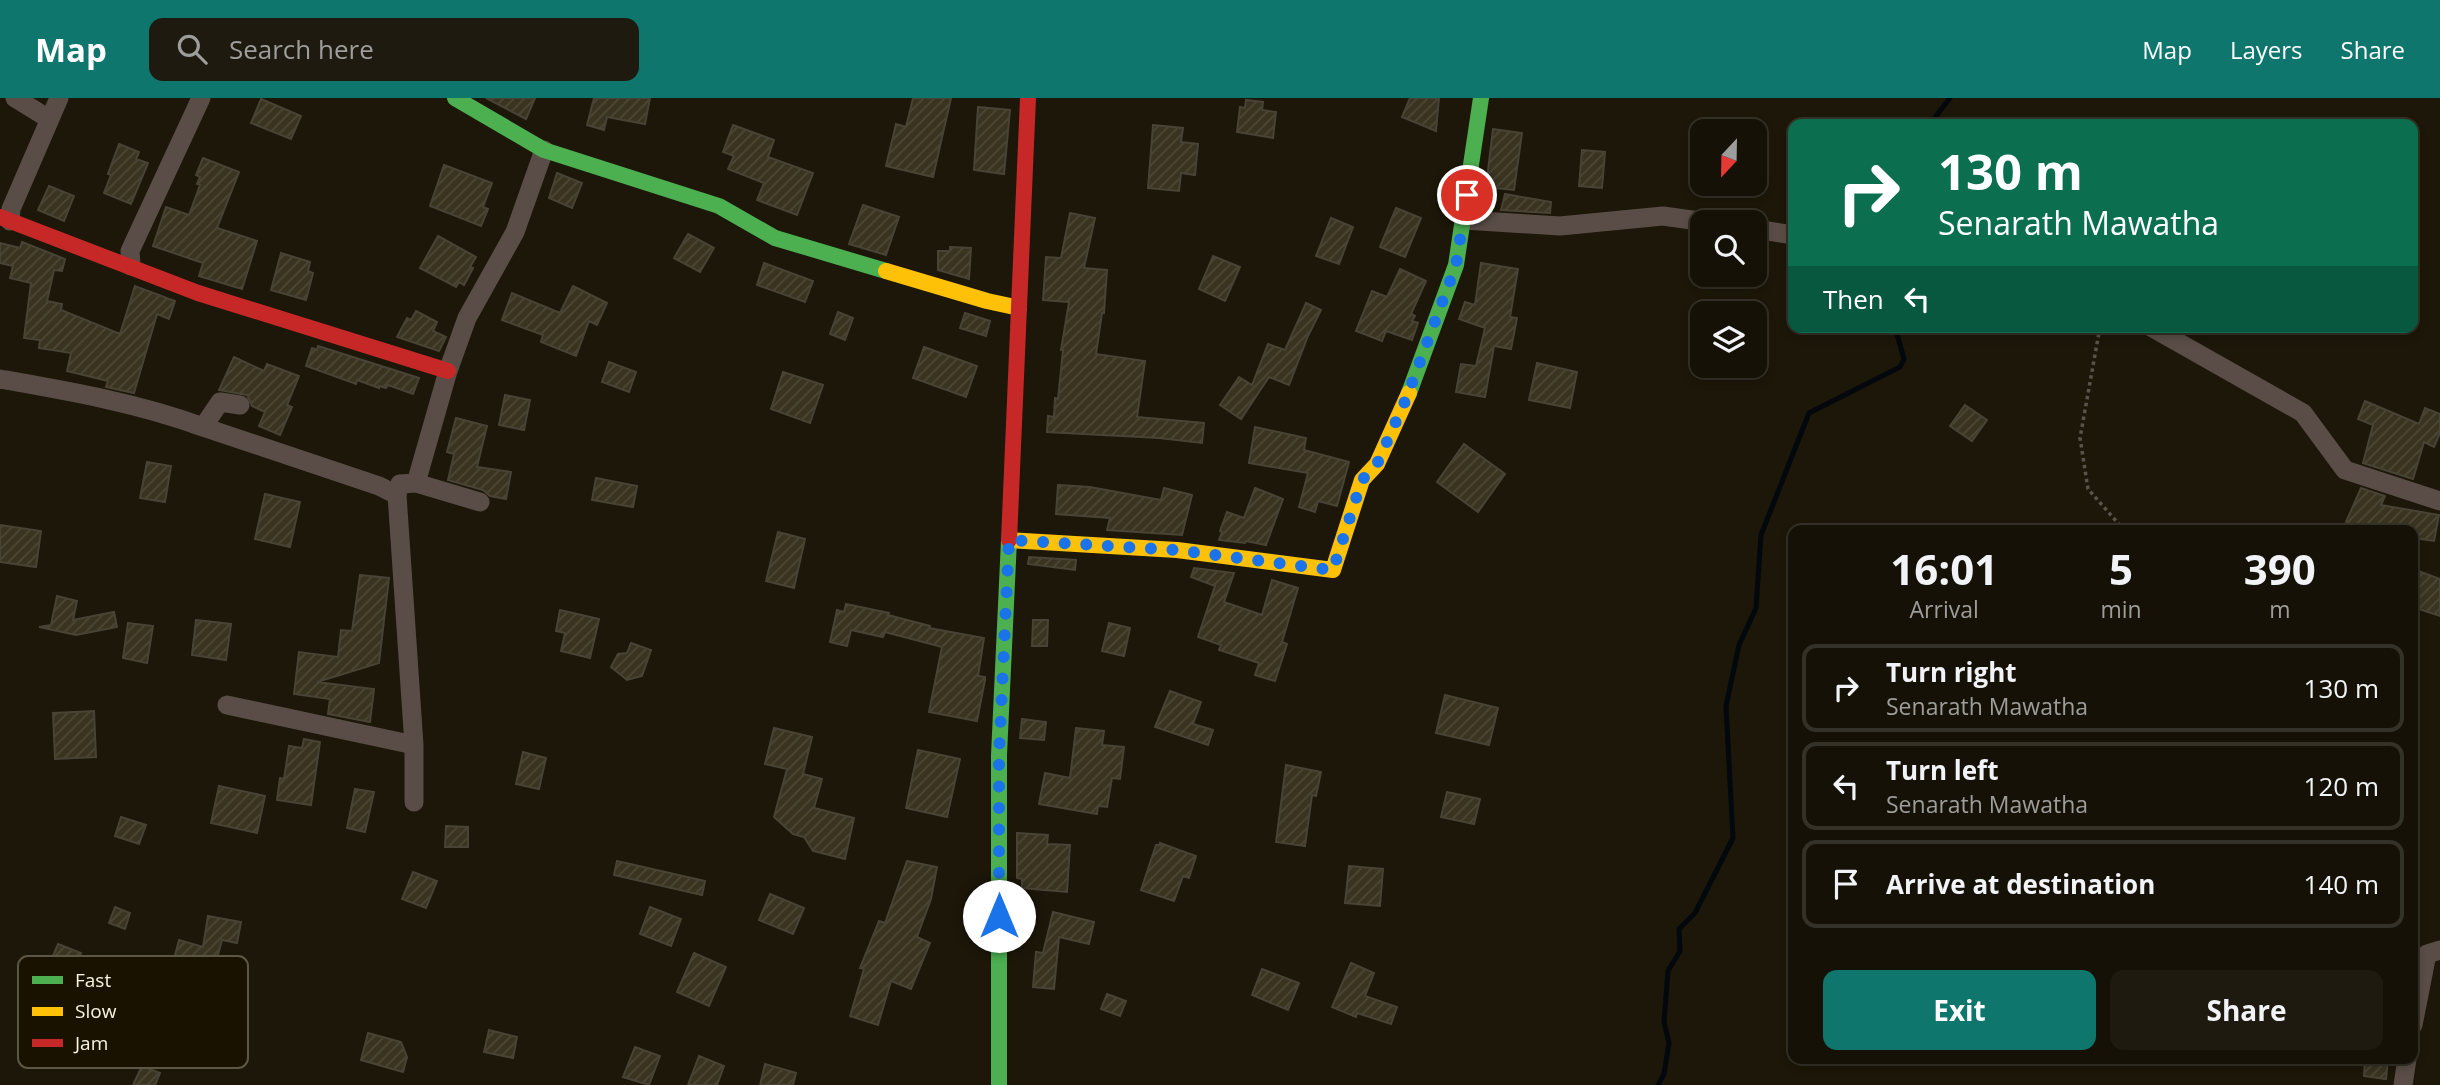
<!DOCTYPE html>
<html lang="en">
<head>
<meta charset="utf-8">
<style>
  body { margin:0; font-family:"Open Sans",sans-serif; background:#1e1a10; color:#f1f3f6; height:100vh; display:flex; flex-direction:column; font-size:26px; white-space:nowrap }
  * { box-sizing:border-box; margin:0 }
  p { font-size:23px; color:#9d9d9b }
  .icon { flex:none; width:38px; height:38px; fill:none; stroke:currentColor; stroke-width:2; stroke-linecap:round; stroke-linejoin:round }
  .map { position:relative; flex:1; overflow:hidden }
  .side { position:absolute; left:1788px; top:427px; width:630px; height:539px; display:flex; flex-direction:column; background:#151106; border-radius:14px; box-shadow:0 4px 10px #0003,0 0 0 2px #343128 }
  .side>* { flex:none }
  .hud { position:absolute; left:1788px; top:21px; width:630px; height:214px; border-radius:14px; box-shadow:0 4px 10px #0003,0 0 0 2px #343128; background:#0b6e4f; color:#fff; overflow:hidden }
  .needle { width:46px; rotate:202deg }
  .buttons { position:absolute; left:1690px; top:21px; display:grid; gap:14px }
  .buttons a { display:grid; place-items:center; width:77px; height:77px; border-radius:14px; background:#151106; box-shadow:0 4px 10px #0003,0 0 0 2px #343128; font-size:35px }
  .pin { position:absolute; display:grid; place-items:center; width:60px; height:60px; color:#fff; margin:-30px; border:4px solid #fff; border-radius:50%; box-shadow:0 2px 7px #0007 }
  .me { position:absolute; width:77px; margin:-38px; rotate:0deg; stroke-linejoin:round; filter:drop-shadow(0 0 5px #0008) }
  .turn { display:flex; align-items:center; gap:24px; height:147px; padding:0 35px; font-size:32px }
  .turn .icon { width:91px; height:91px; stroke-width:2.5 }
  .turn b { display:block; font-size:49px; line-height:60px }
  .then { display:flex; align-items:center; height:66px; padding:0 35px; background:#0003; gap:14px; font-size:26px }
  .eta { display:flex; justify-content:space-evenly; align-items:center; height:119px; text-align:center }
  .eta b { font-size:42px; font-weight:700; line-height:49px }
  .primary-button { display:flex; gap:14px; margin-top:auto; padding:14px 35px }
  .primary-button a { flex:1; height:80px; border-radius:14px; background:#0f766e; color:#fff; font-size:28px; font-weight:700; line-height:80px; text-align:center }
  .primary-button a+a { background:#1e1a10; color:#f1f3f6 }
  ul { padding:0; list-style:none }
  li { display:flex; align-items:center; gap:21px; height:88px; margin:0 14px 10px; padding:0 21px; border:4px solid #343128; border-radius:14px }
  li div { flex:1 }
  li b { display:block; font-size:26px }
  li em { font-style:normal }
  header { display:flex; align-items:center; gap:42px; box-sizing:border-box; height:98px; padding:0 35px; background:#0f766e; color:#fff }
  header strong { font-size:33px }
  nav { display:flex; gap:38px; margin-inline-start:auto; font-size:24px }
  .search { width:490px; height:63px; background:#1e1a10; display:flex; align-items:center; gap:18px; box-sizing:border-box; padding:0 24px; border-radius:14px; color:#9d9d9b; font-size:26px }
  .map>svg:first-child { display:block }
</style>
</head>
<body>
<header>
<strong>Map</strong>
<div class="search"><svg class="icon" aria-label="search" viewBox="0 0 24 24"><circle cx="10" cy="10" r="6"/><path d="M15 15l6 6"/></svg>Search here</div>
<nav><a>Map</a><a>Layers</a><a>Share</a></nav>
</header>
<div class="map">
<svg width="2440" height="987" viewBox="0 0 2440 987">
  <defs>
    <pattern id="building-hatch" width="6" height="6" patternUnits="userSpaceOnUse" patternTransform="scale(1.75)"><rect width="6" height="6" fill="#393320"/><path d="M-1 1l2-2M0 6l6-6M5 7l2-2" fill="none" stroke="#4d4735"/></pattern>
  </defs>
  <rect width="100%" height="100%" fill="#1c1708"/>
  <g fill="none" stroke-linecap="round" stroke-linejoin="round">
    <path stroke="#03080d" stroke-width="5" d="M 1930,26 L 1950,0
      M 1658,987 L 1664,976 L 1669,945 L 1664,924 L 1668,873 L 1680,853 L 1679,831 L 1695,815 L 1733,740 L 1726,608 L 1739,547 L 1756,510 L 1761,437 L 1809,315 L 1900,269 L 1904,261 L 1895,229"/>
  </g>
  <path fill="url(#building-hatch)" stroke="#484336" stroke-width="2" d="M 486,0 L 535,0 L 526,21 Z
    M 594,0 L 650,0 L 645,26 L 607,19 L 604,32 L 587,27 Z
    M 913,0 L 951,0 L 933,79 L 886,68 L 896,26 L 906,29 Z
    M 1410,0 L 1439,0 L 1436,33 L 1402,19 Z
    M 261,1 L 301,18 L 291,41 L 251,25 Z
    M 1246,2 L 1263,4 L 1262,12 L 1276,14 L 1273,40 L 1237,34 L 1240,9 L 1245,10 Z
    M 978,9 L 1010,12 L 1004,76 L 974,72 Z
    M 733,27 L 774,42 L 768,59 L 813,75 L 797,117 L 757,102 L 764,85 L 728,71 L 734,58 L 723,54 Z
    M 1153,27 L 1183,30 L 1181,44 L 1198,46 L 1195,77 L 1181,75 L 1179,93 L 1148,90 Z
    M 1493,31 L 1522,35 L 1514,92 L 1486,89 Z
    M 119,46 L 139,54 L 136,61 L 148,65 L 131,106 L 104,95 L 111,77 L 108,76 Z
    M 1582,52 L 1605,54 L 1602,90 L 1579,88 Z
    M 203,60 L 239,74 L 217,130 L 257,143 L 242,191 L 199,178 L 203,165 L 153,148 L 166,109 L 189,117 L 200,87 L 197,86 L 200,79 L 196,77 Z
    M 444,67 L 492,85 L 483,109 L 488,111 L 481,128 L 430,108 Z
    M 557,75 L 582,85 L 572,110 L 549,100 Z
    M 49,88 L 74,98 L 64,123 L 38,112 Z
    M 1505,96 L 1551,104 L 1550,115 L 1501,112 Z
    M 863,107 L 899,119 L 886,157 L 849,146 Z
    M 1396,110 L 1421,120 L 1405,159 L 1380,149 Z
    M 1070,115 L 1095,120 L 1084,170 L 1107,172 L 1104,215 L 1102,215 L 1096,256 L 1145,263 L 1137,319 L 1204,325 L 1202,345 L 1159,340 L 1047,334 L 1048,318 L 1054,319 L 1055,300 L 1058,301 L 1063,252 L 1061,252 L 1069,204 L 1043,202 L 1046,159 L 1061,160 Z
    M 1331,120 L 1353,129 L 1339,166 L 1316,158 Z
    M 688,136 L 714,150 L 700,174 L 674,160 Z
    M 438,138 L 476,159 L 470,169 L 473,170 L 464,187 L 459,184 L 456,189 L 420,170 Z
    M 22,144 L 65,161 L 62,173 L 54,172 L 47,203 L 62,206 L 61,212 L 120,236 L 135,188 L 175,203 L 169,221 L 157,216 L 134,295 L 106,289 L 108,283 L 67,273 L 71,255 L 39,250 L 40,242 L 24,240 L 31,185 L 10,180 L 13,168 L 0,165 L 0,145 L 20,150 Z
    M 950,149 L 971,150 L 969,181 L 938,172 L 938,153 L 950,153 Z
    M 281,155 L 310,164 L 308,173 L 313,175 L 306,202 L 271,192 Z
    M 1213,158 L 1240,169 L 1225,203 L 1199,191 Z
    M 764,165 L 813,183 L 805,204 L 757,187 Z
    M 1481,165 L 1518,171 L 1510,219 L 1517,220 L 1511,251 L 1494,248 L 1485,299 L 1456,294 L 1461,266 L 1476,268 L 1485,230 L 1459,221 L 1465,204 L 1475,207 Z
    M 1400,171 L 1426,183 L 1411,216 L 1415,218 L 1412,223 L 1418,225 L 1412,242 L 1386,233 L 1382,243 L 1356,233 L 1372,193 L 1387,199 Z
    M 573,188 L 607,205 L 597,227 L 589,223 L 576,258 L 541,244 L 543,237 L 502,222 L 512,195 L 560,215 Z
    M 1306,205 L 1321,212 L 1308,238 L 1289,287 L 1269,279 L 1241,321 L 1220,307 L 1239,279 L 1252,287 L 1268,246 L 1285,252 Z
    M 416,213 L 437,224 L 433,233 L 446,239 L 439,253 L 397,239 L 407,220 L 411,222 Z
    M 838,214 L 853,220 L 845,242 L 830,236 Z
    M 965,215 L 990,223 L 986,238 L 960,230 Z
    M 318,248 L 419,280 L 413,296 L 388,287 L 386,290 L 379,288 L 379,290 L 357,282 L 356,286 L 306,268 L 312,250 L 317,252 Z
    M 924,249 L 977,268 L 966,299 L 913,280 Z
    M 234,259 L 264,273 L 267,266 L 299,278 L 287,307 L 292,309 L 280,337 L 259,328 L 265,314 L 252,308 L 247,297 L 219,292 Z
    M 609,264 L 636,274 L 629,294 L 602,284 Z
    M 1537,265 L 1577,274 L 1570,310 L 1529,302 Z
    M 783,274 L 823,287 L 810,325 L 771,311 Z
    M 505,297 L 530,302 L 524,332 L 499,327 Z
    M 2365,303 L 2419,326 L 2425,310 L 2440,316 L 2440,335 L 2434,349 L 2424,344 L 2413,381 L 2363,365 L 2373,327 L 2358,321 Z
    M 1965,307 L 1987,322 L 1972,343 L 1950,328 Z
    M 456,320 L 487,328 L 477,369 L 511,374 L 506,401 L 490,398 L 483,392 L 448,382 L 454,356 L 447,354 Z
    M 1255,329 L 1306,340 L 1304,352 L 1349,364 L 1337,408 L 1318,403 L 1315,414 L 1299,409 L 1308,375 L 1249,365 Z
    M 1464,346 L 1505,376 L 1478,414 L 1437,384 Z
    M 147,364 L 171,368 L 165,404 L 140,400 Z
    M 596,380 L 637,388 L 633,409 L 592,402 Z
    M 1058,387 L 1090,389 L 1161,402 L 1164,390 L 1192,397 L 1182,437 L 1107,432 L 1110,420 L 1056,416 Z
    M 1255,390 L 1283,401 L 1266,447 L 1246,443 L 1245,445 L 1219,442 L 1222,434 L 1220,433 L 1227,414 L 1244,420 Z
    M 2361,390 L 2385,398 L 2381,407 L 2439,417 L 2434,443 L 2413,440 L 2413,432 L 2368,432 L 2346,424 Z
    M 265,396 L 300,404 L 290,449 L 255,441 Z
    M 0,427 L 41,433 L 36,469 L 0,464 Z
    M 778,434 L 805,441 L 794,490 L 766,483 Z
    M 1029,459 L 1076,462 L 1075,472 L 1028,466 Z
    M 1194,470 L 1234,475 L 1224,504 L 1262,517 L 1272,482 L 1298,490 L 1282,544 L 1287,546 L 1275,583 L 1255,577 L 1259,565 L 1219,552 L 1221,547 L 1198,539 L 1215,488 L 1191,479 Z
    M 2413,471 L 2440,481 L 2440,518 L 2413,509 Z
    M 360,477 L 389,480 L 379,565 L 317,584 L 374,591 L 370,624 L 328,616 L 330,601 L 294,596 L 299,554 L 338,559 L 341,532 L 352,533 Z
    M 57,498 L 77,503 L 73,522 L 114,514 L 117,529 L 76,537 L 39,529 L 51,527 Z
    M 846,506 L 889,515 L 888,517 L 930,528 L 929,530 L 984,540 L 978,578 L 985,579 L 985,582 L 977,623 L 929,614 L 942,549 L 885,534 L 883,539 L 851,532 L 847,548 L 830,544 L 837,512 L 844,514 Z
    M 560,512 L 599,521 L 590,560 L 561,553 L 565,535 L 556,533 Z
    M 196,522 L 231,526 L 226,562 L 192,557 Z
    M 1033,522 L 1048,522 L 1047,548 L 1032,548 Z
    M 128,525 L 153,528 L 147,565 L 123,560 Z
    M 1109,525 L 1130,530 L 1124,558 L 1102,553 Z
    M 631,545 L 651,552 L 642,578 L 627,582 L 611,569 L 618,556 L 627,555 Z
    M 1170,593 L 1201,604 L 1193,626 L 1213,632 L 1208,647 L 1155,629 Z
    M 1445,597 L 1498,610 L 1489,647 L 1436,635 Z
    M 94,613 L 96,659 L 55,661 L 53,615 Z
    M 1022,621 L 1046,624 L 1044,642 L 1020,640 Z
    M 774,630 L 812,639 L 803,676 L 822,681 L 814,710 L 854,720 L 845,761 L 813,753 L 804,739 L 793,736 L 774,719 L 787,671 L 765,666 Z
    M 1076,630 L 1104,633 L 1102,647 L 1124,649 L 1120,681 L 1112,680 L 1107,709 L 1098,708 L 1097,716 L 1039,706 L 1045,675 L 1070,680 Z
    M 304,641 L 320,644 L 311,707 L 277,702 L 280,680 L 284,681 L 289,648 L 302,650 Z
    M 918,652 L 960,661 L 947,719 L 906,710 Z
    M 523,654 L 546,660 L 539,691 L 516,686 Z
    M 1286,667 L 1321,674 L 1316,698 L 1312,697 L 1305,748 L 1276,744 Z
    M 219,688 L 265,698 L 257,735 L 211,725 Z
    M 355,691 L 374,694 L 365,734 L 347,730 Z
    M 1447,694 L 1480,701 L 1474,726 L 1441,719 Z
    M 121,719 L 146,727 L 139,746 L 115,738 Z
    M 446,728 L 468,729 L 468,749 L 445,749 Z
    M 1017,735 L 1048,737 L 1047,746 L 1070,747 L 1067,794 L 1022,790 L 1022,781 L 1017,780 Z
    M 1160,745 L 1196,758 L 1189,780 L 1183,778 L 1174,803 L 1141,792 L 1156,747 L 1160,747 Z
    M 617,763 L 705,783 L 702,797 L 614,777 Z
    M 907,763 L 937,769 L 931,801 L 917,839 L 930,845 L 911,891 L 891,883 L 878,927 L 850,918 L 864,871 L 860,870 L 879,823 L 885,825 Z
    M 1349,768 L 1383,771 L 1380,808 L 1345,805 Z
    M 413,774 L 437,783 L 426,810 L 402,801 Z
    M 770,796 L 804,810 L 793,836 L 759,822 Z
    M 115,809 L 130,815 L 125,831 L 109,825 Z
    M 650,809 L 681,821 L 671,848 L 640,836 Z
    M 1053,814 L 1094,824 L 1089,846 L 1059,839 L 1054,891 L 1033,889 L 1036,854 L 1043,855 Z
    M 208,818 L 241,824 L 237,845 L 222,842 L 215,868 L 175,857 L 179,842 L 203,849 Z
    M 58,846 L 81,855 L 70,882 L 47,872 Z
    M 694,855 L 726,869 L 709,908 L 677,894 Z
    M 1351,865 L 1374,875 L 1365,898 L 1397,909 L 1391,926 L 1357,915 L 1356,919 L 1332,909 Z
    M 1262,871 L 1299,885 L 1288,912 L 1252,897 Z
    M 1107,896 L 1126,903 L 1120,918 L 1101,911 Z
    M 489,932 L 517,939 L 513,960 L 484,954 Z
    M 368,935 L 401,944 L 407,959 L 403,974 L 361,962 Z
    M 635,949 L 660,958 L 649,987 L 623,979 Z
    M 699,958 L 724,968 L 717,987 L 688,987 Z
    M 2365,961 L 2388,961 L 2386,981 L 2364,978 Z
    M 765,966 L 796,975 L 793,987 L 760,987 Z
    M 142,968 L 160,975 L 155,987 L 133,987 Z"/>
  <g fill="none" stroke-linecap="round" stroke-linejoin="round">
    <path stroke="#5b524b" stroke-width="3.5" stroke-dasharray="3.5 3.5" stroke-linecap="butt" d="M 2100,229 L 2080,340 L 2088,391 L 2124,432
      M 2095,961 L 2098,961"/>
    <path stroke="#5a4d47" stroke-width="19" d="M 15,0 L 49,21
      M 1464,122 L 1560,128 L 1663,118 L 1706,124
      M 10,123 L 11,111 L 59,0
      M 1755,131 L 1794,137
      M 131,168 L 130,153 L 201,0
      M 2151,229 L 2303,315 L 2345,372 L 2440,403
      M 0,281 C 68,293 138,305 203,329
      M 240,307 L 220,304 L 203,329 L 379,388 L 397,397
      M 416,385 L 448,273 L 467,220 L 515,134 L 544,52
      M 227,607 L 414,647
      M 414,704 L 414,647 L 397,397 L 400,386 L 416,385 L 480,404
      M 2413,927 L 2427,856 L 2440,852
      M 2403,987 L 2407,961"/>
    <path stroke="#4caf50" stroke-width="16" d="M 455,0 L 544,52 L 719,108 L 775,140 L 886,173
      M 1409,295 L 1456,167 L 1481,0
      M 999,987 L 999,657 L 1009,442"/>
    <path stroke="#ffc107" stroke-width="16" d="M 886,173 L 987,203 L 1019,210
      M 1009,442 L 1177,452 L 1333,472 L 1362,382 L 1377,366 L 1409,295"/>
    <path stroke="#c62828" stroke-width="16" d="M 0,119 L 198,195 L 448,273
      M 1009,442 L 1028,0"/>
  </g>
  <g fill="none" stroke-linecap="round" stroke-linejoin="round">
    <path stroke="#1a73e8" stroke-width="12" stroke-dasharray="0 21.6" d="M 999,818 L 999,657 L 1009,442 L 1177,452 L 1333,472 L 1362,382 L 1377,366 L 1406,301 L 1456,167 L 1467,97"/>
  </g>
  <rect x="18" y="858" width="230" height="112" rx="10" fill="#191200" stroke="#5c5644" stroke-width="2"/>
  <rect x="32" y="878" width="31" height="8" fill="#4caf50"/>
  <rect x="32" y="909" width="31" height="9" fill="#ffc107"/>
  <rect x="32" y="941" width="31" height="8" fill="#c62828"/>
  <g font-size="19" fill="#f9f4e2">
    <text x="75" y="889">Fast</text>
    <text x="75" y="920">Slow</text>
    <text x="75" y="952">Jam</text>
  </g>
</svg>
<div class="buttons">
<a><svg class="needle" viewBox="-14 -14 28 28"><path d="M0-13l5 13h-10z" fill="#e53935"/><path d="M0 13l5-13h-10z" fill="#9d9d9b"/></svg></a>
<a><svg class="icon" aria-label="search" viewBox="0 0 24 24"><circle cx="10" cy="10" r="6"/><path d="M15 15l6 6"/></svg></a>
<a><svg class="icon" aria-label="layers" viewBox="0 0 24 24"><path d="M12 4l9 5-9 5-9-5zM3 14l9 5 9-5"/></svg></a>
</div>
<div class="pin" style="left:1467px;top:97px;background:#d93025"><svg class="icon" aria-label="arrive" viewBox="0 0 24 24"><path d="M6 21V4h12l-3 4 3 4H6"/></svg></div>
<svg class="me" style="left:999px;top:818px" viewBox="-20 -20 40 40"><circle r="19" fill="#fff"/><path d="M0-13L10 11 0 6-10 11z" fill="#1a73e8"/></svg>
<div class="hud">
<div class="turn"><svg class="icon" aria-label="right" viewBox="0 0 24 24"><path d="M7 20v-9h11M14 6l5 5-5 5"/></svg><div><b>130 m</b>Senarath Mawatha</div></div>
<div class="then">Then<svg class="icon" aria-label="left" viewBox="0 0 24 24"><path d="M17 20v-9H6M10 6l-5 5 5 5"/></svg></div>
</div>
<section class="side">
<div class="eta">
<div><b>16:01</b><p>Arrival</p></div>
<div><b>5</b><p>min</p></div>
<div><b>390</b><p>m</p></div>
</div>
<ul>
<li><svg class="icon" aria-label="right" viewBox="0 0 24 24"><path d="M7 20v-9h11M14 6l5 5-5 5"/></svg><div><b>Turn right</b><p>Senarath Mawatha</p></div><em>130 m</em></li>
<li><svg class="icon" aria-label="left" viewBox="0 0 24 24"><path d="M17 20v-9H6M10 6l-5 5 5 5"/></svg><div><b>Turn left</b><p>Senarath Mawatha</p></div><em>120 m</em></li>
<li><svg class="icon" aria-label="arrive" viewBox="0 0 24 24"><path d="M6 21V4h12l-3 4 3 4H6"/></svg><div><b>Arrive at destination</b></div><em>140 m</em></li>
</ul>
<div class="primary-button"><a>Exit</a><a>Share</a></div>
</section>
</div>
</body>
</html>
